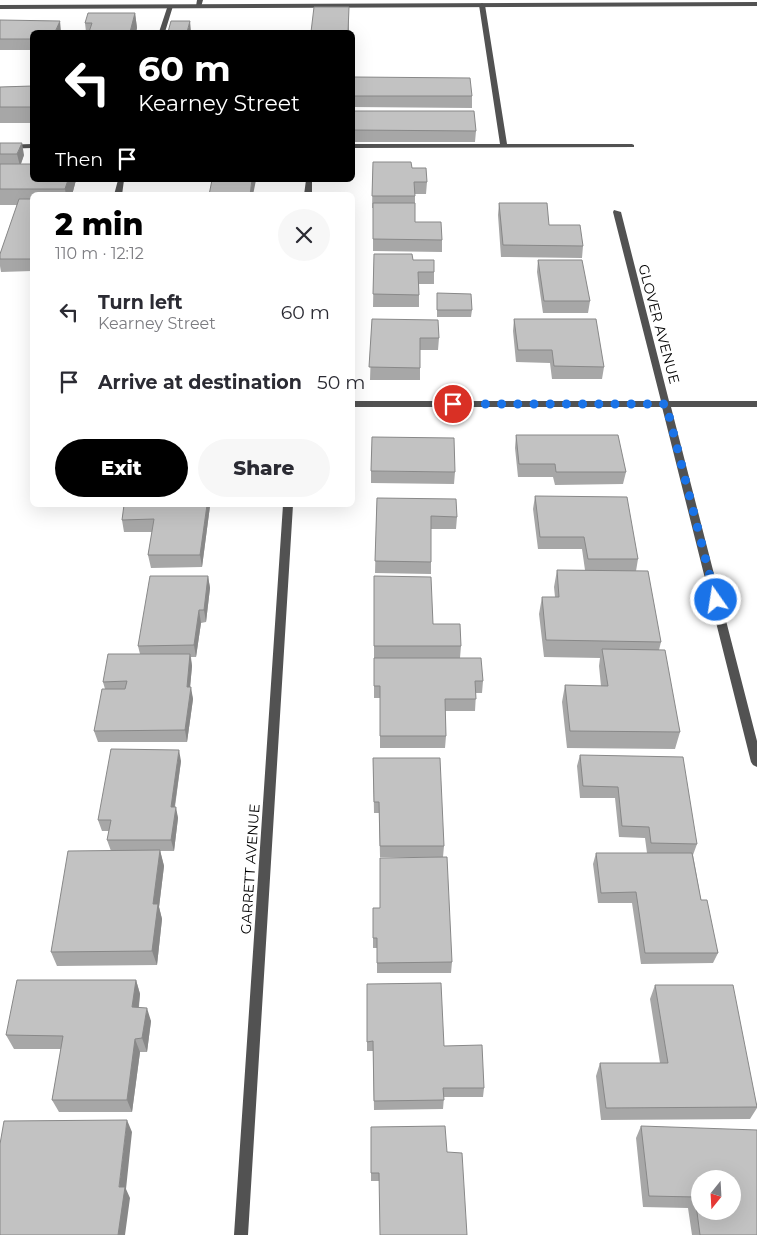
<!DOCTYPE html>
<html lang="en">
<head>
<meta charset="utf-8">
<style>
  body { margin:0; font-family:Montserrat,sans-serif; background:#f7f7f7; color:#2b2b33; height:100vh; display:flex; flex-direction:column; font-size:19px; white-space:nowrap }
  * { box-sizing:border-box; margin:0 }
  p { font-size:16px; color:#7c7c81 }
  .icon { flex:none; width:28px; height:28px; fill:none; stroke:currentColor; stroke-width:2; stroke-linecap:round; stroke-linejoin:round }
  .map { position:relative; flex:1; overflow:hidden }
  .panel { position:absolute; left:30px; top:192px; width:325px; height:315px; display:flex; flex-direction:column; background:#fff; border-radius:8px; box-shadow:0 5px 20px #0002 }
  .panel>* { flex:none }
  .hud { position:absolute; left:30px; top:30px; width:325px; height:152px; border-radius:8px; box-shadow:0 5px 20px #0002; background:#000; color:#fff; overflow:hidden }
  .needle { width:32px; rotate:198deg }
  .fabs { position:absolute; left:691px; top:1170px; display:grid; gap:10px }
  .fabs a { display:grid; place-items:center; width:50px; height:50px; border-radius:50%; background:#fff; box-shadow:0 5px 20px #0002; font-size:25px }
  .pin { position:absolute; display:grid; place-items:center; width:42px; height:42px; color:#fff; margin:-21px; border:2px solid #fff; border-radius:50%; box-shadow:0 1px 5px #0007 }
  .me { position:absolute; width:55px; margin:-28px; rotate:347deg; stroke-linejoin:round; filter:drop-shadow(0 0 4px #0008) }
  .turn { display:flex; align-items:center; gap:18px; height:105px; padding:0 25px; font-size:22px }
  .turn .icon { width:65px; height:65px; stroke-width:2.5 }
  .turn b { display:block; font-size:35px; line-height:42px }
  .then { display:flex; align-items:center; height:48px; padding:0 25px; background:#0003; gap:10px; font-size:19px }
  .round { display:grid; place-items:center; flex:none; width:52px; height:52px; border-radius:26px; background:#f7f7f7 }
  .overview { display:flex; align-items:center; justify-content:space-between; height:85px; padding:0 25px }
  h1 { font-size:30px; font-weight:800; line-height:38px; color:#000 }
  .button { display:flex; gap:10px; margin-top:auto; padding:10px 25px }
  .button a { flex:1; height:58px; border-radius:30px; background:#000; color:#fff; font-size:20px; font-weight:800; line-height:58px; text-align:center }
  .button a+a { background:#f7f7f7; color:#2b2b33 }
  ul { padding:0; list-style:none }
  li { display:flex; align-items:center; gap:15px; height:70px; padding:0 25px }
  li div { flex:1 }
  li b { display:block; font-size:19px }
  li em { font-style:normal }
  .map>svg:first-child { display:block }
</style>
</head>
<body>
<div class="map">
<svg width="757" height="1235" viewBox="0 0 757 1235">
  <rect width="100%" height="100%" fill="#fff"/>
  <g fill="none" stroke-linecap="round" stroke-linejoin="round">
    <path fill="#525252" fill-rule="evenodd" d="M 197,0 L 203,0 L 201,7 L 196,6 Z
      M 482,3 L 485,5 L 507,144 L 632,144 L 634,145 L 634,147 L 352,148 L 352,144 L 500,144 L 479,5 Z
      M 168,5 L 173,6 L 165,32 L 159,32 Z
      M 32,144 L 32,148 L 0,149 L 0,145 Z
      M 118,180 L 124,180 L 122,195 L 114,195 Z"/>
    <path fill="#525252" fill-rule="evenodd" d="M 306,180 L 312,180 L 312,195 L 304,195 Z
      M 614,210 L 621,212 L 669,401 L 757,401 L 757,407 L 671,407 L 757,741 L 757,767 L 753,765 L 751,762 L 662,407 L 352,407 L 352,401 L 661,401 L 613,212 Z
      M 283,505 L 293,505 L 248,1235 L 234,1235 Z"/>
    <path fill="#525252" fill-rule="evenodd" d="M 757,2 L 757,6 L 0,9 L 0,5 Z"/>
  </g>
  <path fill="#a7a7a7" d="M 135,13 L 137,28 L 136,32 L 86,32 L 85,23 Z
    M 0,20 L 62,32 L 32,32 L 32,50 L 0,50 Z
    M 32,86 L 32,123 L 0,123 L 0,87 Z
    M 353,96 L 472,96 L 472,108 L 353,107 Z
    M 352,111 L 476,131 L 475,142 L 352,142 Z
    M 0,143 L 24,155 L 21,164 L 32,180 L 76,180 L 72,195 L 32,195 L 32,271 L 1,272 L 0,266 L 0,254 L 17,205 L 0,205 Z
    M 373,162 L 412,168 L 427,182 L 426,194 L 415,194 L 415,222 L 442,240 L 442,252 L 373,251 L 373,208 L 372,208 Z
    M 499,203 L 549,225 L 583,246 L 582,258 L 501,257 L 498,215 Z
    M 374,254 L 413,260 L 434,272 L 434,284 L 419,284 L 419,307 L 373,307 Z
    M 538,260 L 590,301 L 588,313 L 543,313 L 537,272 Z
    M 437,293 L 472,310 L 471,317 L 437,317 Z
    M 372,319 L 439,338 L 438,350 L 420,350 L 420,380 L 370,380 Z
    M 514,319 L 604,367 L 602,379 L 552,379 L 550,363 L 516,362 L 513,331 Z
    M 516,435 L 626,472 L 623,484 L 555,485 L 553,477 L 518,477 L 515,448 Z
    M 371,471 L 455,472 L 454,484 L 371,483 Z
    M 535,496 L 638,559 L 636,571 L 661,642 L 659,650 L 680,732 L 675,749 L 567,748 L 562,702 L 565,685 L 601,686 L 599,666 L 600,658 L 544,657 L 539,614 L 542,597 L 555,597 L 554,587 L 557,570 L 585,570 L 582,549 L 538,549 L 533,509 Z
    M 377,498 L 457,517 L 456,529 L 431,529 L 431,574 L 375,573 Z
    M 210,506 L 202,567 L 151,568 L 148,555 L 152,532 L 124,532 L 122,520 Z
    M 208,576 L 210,588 L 206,622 L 201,623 L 196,657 L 191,657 L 192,666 L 190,687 L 193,699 L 187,742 L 98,742 L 94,731 L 105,689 L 103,682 L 140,654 L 138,646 Z
    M 374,576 L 433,624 L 461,646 L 460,658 L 374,658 Z
    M 374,658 L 483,681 L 482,693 L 476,693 L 475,711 L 445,711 L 446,736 L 445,748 L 380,748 L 380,698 L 374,698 Z
    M 580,755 L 697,844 L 693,855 L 701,900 L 718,953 L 713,963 L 641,964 L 632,903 L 598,903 L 593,864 L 596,853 L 647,853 L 645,838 L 619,837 L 615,798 L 580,798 L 577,766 Z
    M 373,758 L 444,846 L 443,857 L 380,857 L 379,813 L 374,813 Z
    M 181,761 L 175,807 L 178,818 L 174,851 L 160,851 L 164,866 L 159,907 L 162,919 L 157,965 L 57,966 L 51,952 L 111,851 L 107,840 L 109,831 L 102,831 L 98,820 Z
    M 373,908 L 452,962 L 451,973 L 377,973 L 377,948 L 373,948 Z
    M 136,980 L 140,994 L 139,1007 L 151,1021 L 147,1052 L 140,1052 L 132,1112 L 59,1112 L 52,1100 L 61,1049 L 14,1049 L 6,1035 Z
    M 367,984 L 444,1046 L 484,1088 L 483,1097 L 444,1097 L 443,1109 L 374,1110 L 373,1051 L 367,1051 Z
    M 655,985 L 757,1104 L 757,1108 L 750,1119 L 601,1120 L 596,1076 L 600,1063 L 660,1063 L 650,999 Z
    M 641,1126 L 757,1235 L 692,1235 L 688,1208 L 643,1207 L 636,1138 Z
    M 371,1127 L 447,1152 L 379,1181 L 371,1181 Z"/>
  <path fill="#888" d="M 349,7 L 349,32 L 348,32 Z
    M 135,13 L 137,28 L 136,32 L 130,32 Z
    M 60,21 L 61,32 L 55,32 Z
    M 190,21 L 191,32 L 187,32 Z
    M 22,143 L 24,155 L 20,166 L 17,154 Z
    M 68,180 L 76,180 L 72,195 L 66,195 L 65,189 Z
    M 252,180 L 256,180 L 253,195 L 250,195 Z
    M 207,505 L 210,505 L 210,506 L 202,567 L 200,555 Z
    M 208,576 L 210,588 L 206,622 L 204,610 Z
    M 199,610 L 201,623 L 196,657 L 194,645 Z
    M 190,654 L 192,666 L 189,699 L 187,687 Z
    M 191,687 L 193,699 L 187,742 L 185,730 Z
    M 179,750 L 181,761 L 173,818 L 171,807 Z
    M 176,807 L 178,818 L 174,851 L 171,840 Z
    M 160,850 L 164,866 L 159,907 L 162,919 L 157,965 L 152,951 L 153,904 Z
    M 136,980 L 140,994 L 137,1021 L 132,1007 Z
    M 147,1008 L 151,1021 L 147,1052 L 142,1038 Z
    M 135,1039 L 140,1052 L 132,1112 L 127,1100 Z
    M 127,1120 L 132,1132 L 126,1189 L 130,1198 L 125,1235 L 118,1235 L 119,1187 Z"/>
  <path fill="#c2c2c2" stroke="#888" fill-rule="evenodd" d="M 314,7 L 349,7 L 348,32 L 311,32 Z
    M 88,13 L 135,13 L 130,32 L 89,32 L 92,23 L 85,23 Z
    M 0,20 L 60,21 L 55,32 L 32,32 L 32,39 L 0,39 Z
    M 171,21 L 190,21 L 187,32 L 168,32 Z
    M 354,77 L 470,78 L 472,96 L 353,96 Z
    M 32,86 L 32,107 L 0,107 L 0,87 Z
    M 352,111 L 474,111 L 476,131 L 352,130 Z
    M 0,143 L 22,143 L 17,154 L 0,154 Z
    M 373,162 L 411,162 L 412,168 L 426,168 L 427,182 L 414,182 L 415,196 L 372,196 Z
    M 0,164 L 32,164 L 32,180 L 68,180 L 65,189 L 0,189 Z
    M 212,180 L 252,180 L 250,195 L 209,195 Z
    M 19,199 L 32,199 L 32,259 L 0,259 L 0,254 Z
    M 373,203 L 415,203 L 415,222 L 441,222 L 442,240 L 373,239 Z
    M 499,203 L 547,203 L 549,225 L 580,225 L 583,246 L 503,245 Z
    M 374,254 L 412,254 L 413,260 L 434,260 L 434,272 L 418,272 L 419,295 L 373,294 Z
    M 538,260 L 582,260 L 590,301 L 544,301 Z
    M 437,293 L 471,294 L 472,310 L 437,310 Z
    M 372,319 L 438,320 L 439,338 L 420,338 L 420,368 L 369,367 Z
    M 514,319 L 596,319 L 604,367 L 554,366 L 552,350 L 518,350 Z
    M 516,435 L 618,435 L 626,472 L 556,472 L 555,464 L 519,464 Z
    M 372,437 L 454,438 L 455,472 L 371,471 Z
    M 535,496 L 627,497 L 638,559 L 588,559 L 584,537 L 540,537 Z
    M 377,498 L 456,499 L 457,517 L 431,516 L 431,562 L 375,561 Z
    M 124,505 L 207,505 L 200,555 L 148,555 L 154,519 L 122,520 Z
    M 557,570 L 648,571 L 661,642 L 546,640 L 542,597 L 559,597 Z
    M 150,576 L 208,576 L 204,610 L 199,610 L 194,645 L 138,646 Z
    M 374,576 L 431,577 L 433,624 L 460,624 L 461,646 L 374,646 Z
    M 602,649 L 665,650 L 680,732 L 570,731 L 565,685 L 608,686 Z
    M 108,654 L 190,654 L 187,687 L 191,687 L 185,730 L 94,731 L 102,689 L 125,689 L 127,681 L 103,682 Z
    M 374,658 L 481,658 L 483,681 L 475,681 L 476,699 L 445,699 L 446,736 L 380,736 L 380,686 L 374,686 Z
    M 111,749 L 179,750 L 171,807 L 176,807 L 171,840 L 107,840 L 111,820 L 98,820 Z
    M 580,755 L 683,757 L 697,844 L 651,843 L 649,827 L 622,826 L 618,787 L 583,786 Z
    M 373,758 L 440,758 L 444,846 L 380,846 L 379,802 L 374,802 Z
    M 160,850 L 153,904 L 158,904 L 152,951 L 51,952 L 68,851 Z
    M 596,853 L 692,853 L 701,900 L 707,900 L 718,953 L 645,953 L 636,892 L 601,893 Z
    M 447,857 L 452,962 L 377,963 L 377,938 L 373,938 L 373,908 L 380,908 L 380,858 Z
    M 17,980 L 136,980 L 132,1007 L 147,1008 L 142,1038 L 135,1039 L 127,1100 L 52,1100 L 63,1036 L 6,1035 Z
    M 441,983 L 444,1046 L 482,1045 L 484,1088 L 443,1088 L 444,1100 L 374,1101 L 373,1041 L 367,1042 L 367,984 Z
    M 655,985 L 733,985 L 757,1107 L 606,1108 L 600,1063 L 668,1063 Z
    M 127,1120 L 119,1187 L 125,1187 L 118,1235 L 0,1235 L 0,1144 L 4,1121 Z
    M 445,1126 L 447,1152 L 462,1153 L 467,1235 L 380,1235 L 379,1173 L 371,1173 L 371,1127 Z
    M 641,1126 L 757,1130 L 757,1235 L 700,1235 L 695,1197 L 649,1196 ZM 700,1179 L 732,1179 L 732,1211 L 700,1211 Z"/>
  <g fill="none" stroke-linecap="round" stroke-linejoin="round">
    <path stroke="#1a73e8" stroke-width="9" stroke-dasharray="0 16.2" d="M 453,404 L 666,404 L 716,600"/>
  </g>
  <g text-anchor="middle" stroke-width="4.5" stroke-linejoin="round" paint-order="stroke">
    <g font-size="14" fill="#000" stroke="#fff">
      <text transform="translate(659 324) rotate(75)" y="5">GLOVER AVENUE</text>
      <text transform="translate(250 869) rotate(-86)" y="5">GARRETT AVENUE</text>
    </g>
  </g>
</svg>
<div class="fabs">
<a><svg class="needle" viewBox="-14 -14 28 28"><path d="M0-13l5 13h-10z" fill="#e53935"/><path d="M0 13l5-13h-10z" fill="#7c7c81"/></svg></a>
</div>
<div class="pin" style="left:453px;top:404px;background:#d93025"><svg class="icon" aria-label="arrive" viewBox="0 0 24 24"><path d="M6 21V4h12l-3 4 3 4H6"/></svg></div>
<svg class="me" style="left:716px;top:600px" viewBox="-20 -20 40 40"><circle r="17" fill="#1a73e8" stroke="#fff" stroke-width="3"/><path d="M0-11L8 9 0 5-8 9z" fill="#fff"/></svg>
<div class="hud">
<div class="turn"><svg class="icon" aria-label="left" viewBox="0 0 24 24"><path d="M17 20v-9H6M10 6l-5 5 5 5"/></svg><div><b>60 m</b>Kearney Street</div></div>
<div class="then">Then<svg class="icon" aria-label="arrive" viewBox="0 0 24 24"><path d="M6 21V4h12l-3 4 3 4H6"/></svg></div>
</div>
<section class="panel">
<div class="overview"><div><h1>2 min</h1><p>110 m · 12:12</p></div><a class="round"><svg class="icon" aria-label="close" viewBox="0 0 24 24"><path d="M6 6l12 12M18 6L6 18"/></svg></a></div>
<ul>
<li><svg class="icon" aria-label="left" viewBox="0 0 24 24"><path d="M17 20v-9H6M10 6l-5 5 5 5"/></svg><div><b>Turn left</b><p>Kearney Street</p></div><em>60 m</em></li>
<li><svg class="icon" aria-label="arrive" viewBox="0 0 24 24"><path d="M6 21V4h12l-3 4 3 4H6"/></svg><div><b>Arrive at destination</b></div><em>50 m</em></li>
</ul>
<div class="button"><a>Exit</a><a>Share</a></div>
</section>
</div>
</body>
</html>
